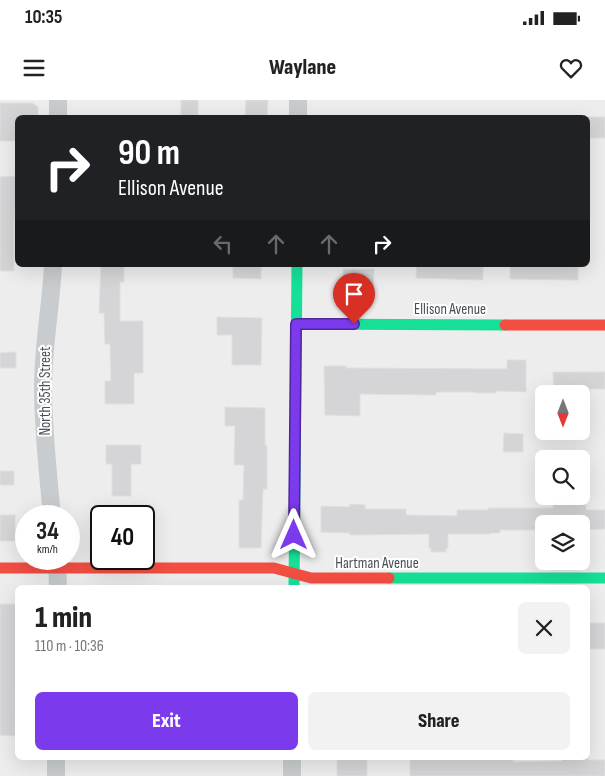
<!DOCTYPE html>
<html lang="en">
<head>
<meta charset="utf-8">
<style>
  body { margin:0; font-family:"Sofia Sans Condensed",sans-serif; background:#f2f2f2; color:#222; height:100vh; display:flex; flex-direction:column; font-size:19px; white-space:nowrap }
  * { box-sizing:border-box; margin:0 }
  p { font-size:16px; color:#767676 }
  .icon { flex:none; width:28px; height:28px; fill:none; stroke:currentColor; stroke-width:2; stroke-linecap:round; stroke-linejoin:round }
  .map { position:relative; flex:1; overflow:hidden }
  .panel { position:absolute; left:15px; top:485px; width:575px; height:175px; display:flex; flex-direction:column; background:#fff; border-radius:8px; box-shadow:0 5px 20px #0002 }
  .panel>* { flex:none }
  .banner { position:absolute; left:15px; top:15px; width:575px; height:152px; border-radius:8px; box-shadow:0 5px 20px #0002; background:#202124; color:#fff; overflow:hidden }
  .needle { width:32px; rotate:180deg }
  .controls { position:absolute; left:535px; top:285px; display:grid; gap:10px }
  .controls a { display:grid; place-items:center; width:55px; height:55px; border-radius:8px; background:#fff; box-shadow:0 5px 20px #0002; font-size:25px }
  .speed { position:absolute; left:15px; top:405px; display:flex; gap:10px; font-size:25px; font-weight:700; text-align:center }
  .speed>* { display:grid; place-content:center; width:65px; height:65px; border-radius:50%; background:#fff; box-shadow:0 5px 20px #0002; line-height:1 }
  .speed small { font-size:12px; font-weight:400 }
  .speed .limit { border:2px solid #111; border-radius:8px; background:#fff; color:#111 }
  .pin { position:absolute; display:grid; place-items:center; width:42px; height:42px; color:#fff; margin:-51px -21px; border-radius:50% 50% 50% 0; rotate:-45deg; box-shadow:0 0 5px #0007 }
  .pin .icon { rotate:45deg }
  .me { position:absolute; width:55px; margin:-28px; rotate:0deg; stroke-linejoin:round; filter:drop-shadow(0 0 4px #0008) }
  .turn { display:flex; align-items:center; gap:18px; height:105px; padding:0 20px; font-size:22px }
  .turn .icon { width:65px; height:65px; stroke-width:2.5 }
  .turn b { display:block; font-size:35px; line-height:42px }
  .lanes { display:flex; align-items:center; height:48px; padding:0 20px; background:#0003; justify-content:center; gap:25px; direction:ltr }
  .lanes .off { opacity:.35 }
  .round { display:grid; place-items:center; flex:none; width:52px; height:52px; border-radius:8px; background:#f2f2f2 }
  .overview { display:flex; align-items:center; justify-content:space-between; height:85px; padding:0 20px }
  h1 { font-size:30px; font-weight:800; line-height:38px }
  .primary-button { display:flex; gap:10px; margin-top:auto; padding:10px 20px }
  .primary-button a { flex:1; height:58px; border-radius:8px; background:#7c3aed; color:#fff; font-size:20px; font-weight:800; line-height:58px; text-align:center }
  .primary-button a+a { background:#f2f2f2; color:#222 }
  .status { display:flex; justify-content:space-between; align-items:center; height:35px; padding:0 25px; background:#fff; direction:ltr }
  .status svg { height:14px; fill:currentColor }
  header { display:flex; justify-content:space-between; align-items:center; height:65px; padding:0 20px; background:#fff; font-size:22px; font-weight:800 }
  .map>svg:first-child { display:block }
</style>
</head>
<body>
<div class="status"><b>10:35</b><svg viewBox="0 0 49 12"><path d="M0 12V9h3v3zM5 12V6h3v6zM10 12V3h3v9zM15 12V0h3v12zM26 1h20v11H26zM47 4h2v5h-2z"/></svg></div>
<header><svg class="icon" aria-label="menu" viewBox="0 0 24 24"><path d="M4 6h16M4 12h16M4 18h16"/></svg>Waylane<svg class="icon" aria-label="heart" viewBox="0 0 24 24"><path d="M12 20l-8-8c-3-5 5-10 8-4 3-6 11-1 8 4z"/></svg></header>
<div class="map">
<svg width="605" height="676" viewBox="0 0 605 676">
  <rect width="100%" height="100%" fill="#eeeded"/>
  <path fill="#d5d5d7" stroke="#dfdfe0" d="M 181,0 L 198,0 L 198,18 L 181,18 Z
    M 246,0 L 268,0 L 267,18 L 245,18 Z
    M 0,3 L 32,3 L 38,7 L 38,18 L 18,18 L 18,41 L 0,41 Z
    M 588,17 L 605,17 L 605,38 L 588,38 Z
    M 17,76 L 14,123 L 14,171 L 0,171 L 0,77 Z
    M 101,165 L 124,165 L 124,182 L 120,182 L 120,221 L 143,221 L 143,273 L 134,273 L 134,304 L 105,304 L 105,281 L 111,281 L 110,244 L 105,244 L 104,213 L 99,213 Z
    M 233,165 L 261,165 L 261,179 L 233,178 Z
    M 417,165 L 483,165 L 483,180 L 416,178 Z
    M 510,165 L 578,165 L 578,180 L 510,179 Z
    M 343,169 L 374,169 L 373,192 L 343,192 Z
    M 217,217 L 262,218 L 261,265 L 232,265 L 232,235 L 217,235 Z
    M 16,252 L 16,268 L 0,268 L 0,253 Z
    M 507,260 L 526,260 L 526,292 L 496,291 L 496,293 L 475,293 L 475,292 L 436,292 L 436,295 L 360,294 L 360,316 L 325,315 L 324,266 L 346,266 L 346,268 L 507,269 Z
    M 553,272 L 605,272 L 605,289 L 590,289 L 590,293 L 554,294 Z
    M 225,307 L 265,308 L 265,346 L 267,346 L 267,389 L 263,389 L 261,448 L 239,448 L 239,400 L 243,400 L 244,365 L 234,365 L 235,326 L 225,326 Z
    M 504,333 L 523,334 L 523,352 L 503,352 Z
    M 106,345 L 141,345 L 141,364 L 131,364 L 131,396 L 112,396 L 112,364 L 106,364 Z
    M 0,371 L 14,371 L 14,385 L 0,385 Z
    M 553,396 L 586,396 L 586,410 L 605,410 L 605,429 L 581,430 L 581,424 L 538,424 L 538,430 L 500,430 L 500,433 L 491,433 L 491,434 L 448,434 L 448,448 L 446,448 L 446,452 L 431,452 L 431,448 L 429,448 L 429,434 L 350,435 L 350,433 L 321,432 L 321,406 L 350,407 L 350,404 L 365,405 L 365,409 L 406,409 L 406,415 L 457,416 L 457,410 L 488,410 L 488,408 L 553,408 Z
    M 0,415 L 15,415 L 15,441 L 0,441 Z
    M 0,504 L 16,504 L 15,636 L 0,635 Z
    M 588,523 L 605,523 L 605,549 L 588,549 Z
    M 337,658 L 367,658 L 367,676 L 337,676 Z
    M 450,658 L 513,659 L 513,662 L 562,661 L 562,658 L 588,658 L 588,660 L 605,660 L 605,676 L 410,676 L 410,659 L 450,659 Z"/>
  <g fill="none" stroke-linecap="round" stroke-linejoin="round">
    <path stroke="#c9ccce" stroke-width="18" d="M 58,18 L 58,0
      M 298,18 L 298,0
      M 52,416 C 48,373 43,330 43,287 C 43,246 51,206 53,165
      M 57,459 L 58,488
      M 56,676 L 56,658
      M 292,676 L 292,658"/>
    <path stroke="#16e098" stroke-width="11" d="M 296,224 L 505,225
      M 389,478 L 605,478
      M 294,488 L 297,165"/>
    <path stroke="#f24e42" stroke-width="11" d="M 505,225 L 605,225
      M 0,468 L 274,468 L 311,478 L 389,478"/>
  </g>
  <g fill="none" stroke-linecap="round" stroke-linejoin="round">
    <defs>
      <path id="route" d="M 294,435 L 296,224 L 354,224"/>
    </defs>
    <use href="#route" stroke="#51269a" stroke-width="12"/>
    <use href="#route" stroke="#7c3aed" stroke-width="9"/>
  </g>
  <g text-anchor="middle" stroke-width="4" stroke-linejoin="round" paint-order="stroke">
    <g font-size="15" fill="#464f58" stroke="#fff">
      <text x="450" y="214">Ellison Avenue</text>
      <text transform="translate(45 291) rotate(-90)" y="5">North 35th Street</text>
      <text x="377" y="468">Hartman Avenue</text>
    </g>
  </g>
</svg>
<div class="controls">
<a><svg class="needle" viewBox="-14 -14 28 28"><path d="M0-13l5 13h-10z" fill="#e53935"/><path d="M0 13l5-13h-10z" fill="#767676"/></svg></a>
<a><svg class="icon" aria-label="search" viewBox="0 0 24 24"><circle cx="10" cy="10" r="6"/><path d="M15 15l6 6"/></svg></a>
<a><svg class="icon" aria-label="layers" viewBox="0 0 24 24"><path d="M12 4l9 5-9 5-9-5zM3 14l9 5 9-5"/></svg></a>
</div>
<div class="speed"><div>34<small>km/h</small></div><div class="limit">40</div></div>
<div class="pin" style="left:354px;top:224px;background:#d93025"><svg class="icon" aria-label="arrive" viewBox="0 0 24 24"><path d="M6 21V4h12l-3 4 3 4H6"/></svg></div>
<svg class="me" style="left:294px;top:435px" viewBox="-20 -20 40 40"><path d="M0-17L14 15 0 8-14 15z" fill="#7c3aed" stroke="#fff" stroke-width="4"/></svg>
<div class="banner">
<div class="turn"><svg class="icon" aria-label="right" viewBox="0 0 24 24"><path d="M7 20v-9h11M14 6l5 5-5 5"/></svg><div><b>90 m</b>Ellison Avenue</div></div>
<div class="lanes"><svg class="icon off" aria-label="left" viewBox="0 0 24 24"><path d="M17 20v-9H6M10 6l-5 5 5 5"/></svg><svg class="icon off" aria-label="ahead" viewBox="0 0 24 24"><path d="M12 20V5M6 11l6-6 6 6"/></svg><svg class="icon off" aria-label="ahead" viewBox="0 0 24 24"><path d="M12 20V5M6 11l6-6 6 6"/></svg><svg class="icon" aria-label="right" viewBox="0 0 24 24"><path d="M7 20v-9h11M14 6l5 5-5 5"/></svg></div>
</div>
<section class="panel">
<div class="overview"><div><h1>1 min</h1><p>110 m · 10:36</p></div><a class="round"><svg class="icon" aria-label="close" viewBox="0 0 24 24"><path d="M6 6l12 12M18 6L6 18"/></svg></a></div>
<div class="primary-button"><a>Exit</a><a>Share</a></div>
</section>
</div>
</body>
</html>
